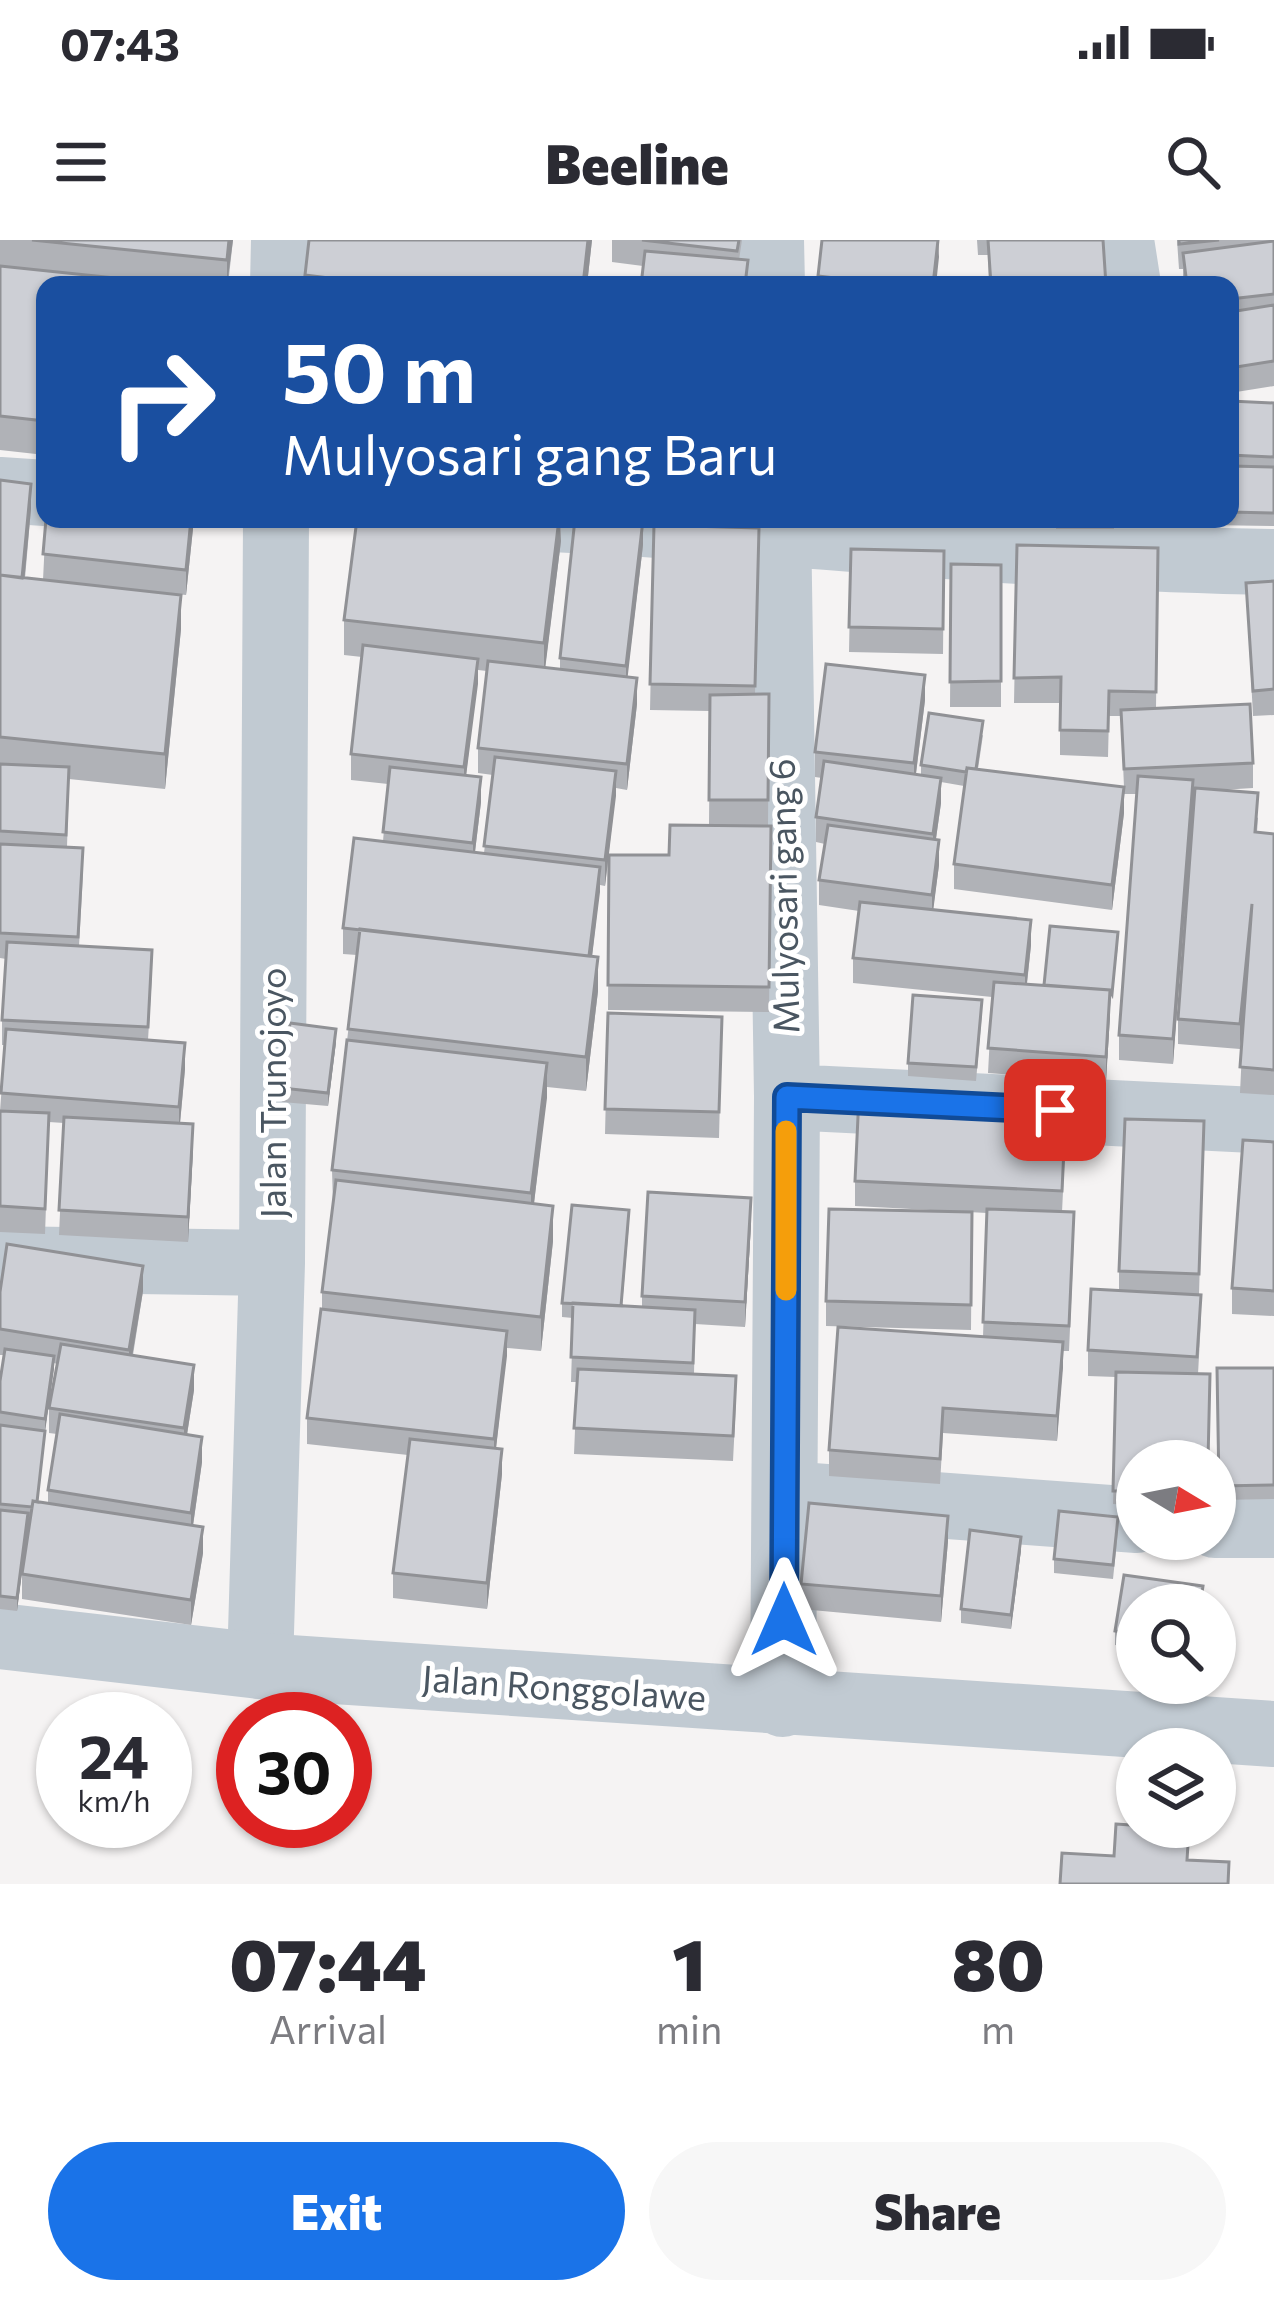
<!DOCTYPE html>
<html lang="en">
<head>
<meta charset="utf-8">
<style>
  body { margin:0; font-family:Commissioner,sans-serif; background:#f7f7f7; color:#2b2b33; height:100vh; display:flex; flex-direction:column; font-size:45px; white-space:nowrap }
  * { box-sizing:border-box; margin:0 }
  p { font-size:39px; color:#7c7c81 }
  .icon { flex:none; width:66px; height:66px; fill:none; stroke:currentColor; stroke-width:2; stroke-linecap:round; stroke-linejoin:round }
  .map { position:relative; height:1644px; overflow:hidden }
  .details { display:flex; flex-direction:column; background:#fff; flex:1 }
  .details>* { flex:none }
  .hud { position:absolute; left:36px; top:36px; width:1203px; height:252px; border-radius:24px; box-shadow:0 3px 9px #0004; background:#1a4fa0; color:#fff; overflow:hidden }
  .needle { width:78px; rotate:100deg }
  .tools { position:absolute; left:1116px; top:1200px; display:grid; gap:24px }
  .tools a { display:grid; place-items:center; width:120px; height:120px; border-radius:50%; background:#fff; box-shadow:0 3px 9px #0004; font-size:60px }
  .speed { position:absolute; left:36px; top:1452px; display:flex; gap:24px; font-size:60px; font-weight:700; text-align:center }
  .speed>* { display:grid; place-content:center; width:156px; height:156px; border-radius:50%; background:#fff; box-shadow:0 3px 9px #0004; line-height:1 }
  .speed small { font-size:30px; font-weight:400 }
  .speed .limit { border:18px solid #d22; background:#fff; color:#111 }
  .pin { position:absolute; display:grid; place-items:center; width:102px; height:102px; color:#fff; margin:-51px; border-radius:24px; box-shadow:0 6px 18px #0006 }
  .me { position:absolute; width:132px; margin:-66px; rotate:0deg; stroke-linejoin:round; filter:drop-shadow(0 0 9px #0008) }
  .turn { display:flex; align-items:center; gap:42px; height:252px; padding:0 48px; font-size:54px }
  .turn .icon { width:156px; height:156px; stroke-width:2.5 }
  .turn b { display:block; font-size:84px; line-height:102px }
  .eta { display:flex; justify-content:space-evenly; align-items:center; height:204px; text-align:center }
  .eta b { font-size:72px; font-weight:800; line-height:84px }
  .button { display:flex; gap:24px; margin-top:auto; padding:24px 48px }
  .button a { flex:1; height:138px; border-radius:72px; background:#1a73e8; color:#fff; font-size:48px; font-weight:800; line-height:138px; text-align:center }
  .button a+a { background:#f7f7f7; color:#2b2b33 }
  .status { display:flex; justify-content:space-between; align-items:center; height:84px; padding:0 60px; background:#fff; direction:ltr }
  .status svg { height:33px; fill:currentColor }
  header { display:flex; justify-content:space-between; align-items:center; height:156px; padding:0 48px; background:#fff; font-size:54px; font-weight:800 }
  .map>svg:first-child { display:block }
</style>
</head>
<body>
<div class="status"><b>07:43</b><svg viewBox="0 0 49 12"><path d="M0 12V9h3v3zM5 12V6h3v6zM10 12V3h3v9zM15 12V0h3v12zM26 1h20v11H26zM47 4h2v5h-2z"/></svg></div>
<header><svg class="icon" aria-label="menu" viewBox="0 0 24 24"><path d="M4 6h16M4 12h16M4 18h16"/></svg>Beeline<svg class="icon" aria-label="search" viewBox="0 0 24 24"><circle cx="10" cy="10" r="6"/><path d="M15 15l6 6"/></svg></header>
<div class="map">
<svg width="1274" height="1644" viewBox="0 0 1274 1644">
  <rect width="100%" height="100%" fill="#f5f3f3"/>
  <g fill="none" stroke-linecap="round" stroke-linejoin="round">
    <path stroke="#c1cad2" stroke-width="66" d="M 771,0 L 772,45
      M 1121,0 L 1128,45
      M 283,45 L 284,0
      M 0,250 L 45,253
      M 552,279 C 793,290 1033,319 1274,322
      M 778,279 L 787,857 L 783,1464
      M 787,857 L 1274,881
      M 0,1019 L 272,1023
      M 785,1254 L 1137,1280
      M 1215,1285 L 1274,1285
      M 260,1426 L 272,1023 L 276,279"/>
    <path stroke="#c1cad2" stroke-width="66" d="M 0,1396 L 260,1426 L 1274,1494"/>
  </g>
  <path fill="#b0b2b7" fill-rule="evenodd" d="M 0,0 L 233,0 L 228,45 L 45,45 L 45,215 L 0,210 Z
    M 309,0 L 592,0 L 587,45 L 305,45 Z
    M 612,0 L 742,0 L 739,20 L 748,45 L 643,26 L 612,22 Z
    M 939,0 L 936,45 L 818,45 L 818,36 Z
    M 977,0 L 1103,0 L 1106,45 L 989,45 L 988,15 L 978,15 Z
    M 1177,0 L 1274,0 L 1274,146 L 1230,153 L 1230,45 L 1183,45 L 1183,29 L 1179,29 Z
    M 1230,161 L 1274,163 L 1274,286 L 1206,285 L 1206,279 L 1230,279 Z
    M 0,240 L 31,269 L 25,338 L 181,389 L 165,549 L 69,539 L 67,607 L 83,633 L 79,706 L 152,735 L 148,800 L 185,829 L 180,884 L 193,910 L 188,1002 L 59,995 L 64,883 L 49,882 L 45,994 L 0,992 L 0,871 L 5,805 L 2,805 L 2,780 L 6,719 L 0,718 Z
    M 46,279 L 194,279 L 186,355 L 43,340 Z
    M 561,279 L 561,301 L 545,427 L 560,429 L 560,418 L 643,305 L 627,437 L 637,464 L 627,550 L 616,548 L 605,646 L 600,645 L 592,716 L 598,751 L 586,851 L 547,847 L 534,964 L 553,1001 L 541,1111 L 507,1108 L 496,1208 L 502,1234 L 487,1369 L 393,1358 L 393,1333 L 408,1215 L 307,1204 L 307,1178 L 322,1069 L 322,1052 L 333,964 L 332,930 L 357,715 L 343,714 L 343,688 L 383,601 L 388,544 L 351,540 L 351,514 L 362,417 L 344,415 L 344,380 ZM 478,430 L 487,431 L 478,508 L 478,533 L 493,535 L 484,613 L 475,612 L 481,562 L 466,535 Z
    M 966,279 L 1035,279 L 1034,284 Z
    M 1056,279 L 1114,279 L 1114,289 L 1056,289 Z
    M 654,285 L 759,288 L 755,454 L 769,454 L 768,585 L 771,586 L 769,772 L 608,770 L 609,615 L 669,615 L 709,585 L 710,471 L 650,470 Z
    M 1017,305 L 1158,308 L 1156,468 L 1253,523 L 1253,548 L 1221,550 L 1258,578 L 1257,592 L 1274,594 L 1274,855 L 1240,853 L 1244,769 L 1240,809 L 1178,804 L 1178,779 L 1195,551 L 1193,551 L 1173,824 L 1119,820 L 1119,795 L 1137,554 L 1124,554 L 1124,573 L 1112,670 L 954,649 L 954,624 L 964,546 L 941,542 L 941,563 L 936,599 L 939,625 L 933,669 L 1031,705 L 1027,744 L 1044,745 L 1118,706 L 1110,767 L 1106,842 L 988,833 L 992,757 L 853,743 L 853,718 L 859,671 L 819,665 L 819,640 L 825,604 L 816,602 L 816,577 L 822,538 L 815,537 L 815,512 L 925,460 L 916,534 L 921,535 L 921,525 L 983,495 L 978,529 L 1124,547 L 1121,476 L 1109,476 L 1108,517 L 1060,515 L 1060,463 L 1014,463 Z
    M 851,309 L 944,311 L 943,414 L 849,412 Z
    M 951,324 L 1001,325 L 1001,467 L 950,467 Z
    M 1274,341 L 1274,475 L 1253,476 L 1246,343 Z
    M 608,773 L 722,777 L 719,898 L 605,894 Z
    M 982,773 L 976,841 L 908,836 L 908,823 Z
    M 336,802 L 328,866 L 282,862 L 282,848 Z
    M 1204,881 L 1199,1055 L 1201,1080 L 1198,1134 L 1137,1221 L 1137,1265 L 1113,1264 L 1116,1137 L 1088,1136 L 1088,1110 L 1119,1050 L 1119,1031 Z
    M 1066,890 L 1062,972 L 1074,997 L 1069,1111 L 1063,1111 L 1057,1201 L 943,1193 L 940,1244 L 829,1236 L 829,1210 L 983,1097 L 987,973 L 855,966 L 855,941 Z
    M 1274,902 L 1274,1076 L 1232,1074 L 1232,1048 Z
    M 972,972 L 971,1090 L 826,1086 L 826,1061 Z
    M 629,984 L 622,1066 L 642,1067 L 642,1056 L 751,984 L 745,1087 L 695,1084 L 694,1134 L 736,1162 L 733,1221 L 574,1214 L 577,1142 L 571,1142 L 573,1078 L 562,1077 L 562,1063 Z
    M 143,1051 L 133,1115 L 194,1150 L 187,1195 L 202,1222 L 193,1286 L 203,1313 L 191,1385 L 22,1359 L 22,1334 L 30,1280 L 28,1280 L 17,1371 L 0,1369 L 0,1141 L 4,1115 L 0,1115 L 0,1052 ZM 54,1123 L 57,1124 L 49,1168 L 49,1193 L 57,1194 L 48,1250 L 48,1263 L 38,1262 L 45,1191 Z
    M 1217,1128 L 1274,1128 L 1274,1259 L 1219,1260 Z
    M 1118,1290 L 1113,1339 L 1054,1333 L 1054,1319 Z
    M 948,1301 L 941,1382 L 801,1369 L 801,1344 Z
    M 1021,1310 L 1011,1389 L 961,1383 L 961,1369 Z
    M 1124,1335 L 1203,1346 L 1202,1365 L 1137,1365 L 1137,1408 L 1115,1405 L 1115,1391 Z"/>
  <path fill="#909195" d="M 229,0 L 233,0 L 227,45 L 227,20 Z
    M 588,0 L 592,0 L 587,45 L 583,45 Z
    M 938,0 L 939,17 L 936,45 L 933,45 Z
    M 31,244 L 31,269 L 22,364 L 22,338 Z
    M 191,279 L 194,279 L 186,355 L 186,330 Z
    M 559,279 L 561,301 L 544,438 L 544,403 Z
    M 643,280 L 643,305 L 626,451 L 626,426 Z
    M 181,355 L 181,389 L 165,549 L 165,514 Z
    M 478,419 L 478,444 L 464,552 L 464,527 Z
    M 925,435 L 925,460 L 914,549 L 914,523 Z
    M 637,438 L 637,464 L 627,550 L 627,524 Z
    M 616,531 L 616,556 L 605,646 L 605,620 Z
    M 481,537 L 481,562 L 473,628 L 473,603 Z
    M 941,538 L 941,563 L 933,619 L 933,594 Z
    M 1193,540 L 1193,565 L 1173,824 L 1173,799 Z
    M 1124,547 L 1124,573 L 1112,670 L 1112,645 Z
    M 939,600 L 939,625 L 932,680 L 932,655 Z
    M 600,627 L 600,652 L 589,741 L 589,716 Z
    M 1252,664 L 1252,690 L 1240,809 L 1240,784 Z
    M 1031,680 L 1031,705 L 1025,760 L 1025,735 Z
    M 598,717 L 598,751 L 586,851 L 586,817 Z
    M 1110,750 L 1110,776 L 1106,842 L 1106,817 Z
    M 336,789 L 336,802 L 328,866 L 328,853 Z
    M 185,803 L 185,829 L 179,893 L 179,867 Z
    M 547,823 L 547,858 L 531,987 L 531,953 Z
    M 193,884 L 193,910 L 188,1002 L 188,977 Z
    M 751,958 L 751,984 L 745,1087 L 745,1062 Z
    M 553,966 L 553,1001 L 541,1111 L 541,1077 Z
    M 143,1026 L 143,1051 L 129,1135 L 129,1110 Z
    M 507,1091 L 507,1116 L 494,1225 L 494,1199 Z
    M 1063,1102 L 1063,1128 L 1057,1201 L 1057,1176 Z
    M 54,1116 L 54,1129 L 45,1192 L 45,1179 Z
    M 194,1125 L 194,1150 L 184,1213 L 184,1188 Z
    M 202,1197 L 202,1222 L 191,1299 L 191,1273 Z
    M 502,1209 L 502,1234 L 487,1369 L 487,1343 Z
    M 28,1273 L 28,1287 L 17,1371 L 17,1358 Z
    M 948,1276 L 948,1301 L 941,1382 L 941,1356 Z
    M 203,1287 L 203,1313 L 191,1385 L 191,1360 Z
    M 1021,1297 L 1021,1310 L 1011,1389 L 1011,1375 Z"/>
  <path fill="#cdcfd5" stroke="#909195" stroke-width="3" d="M 32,0 L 229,0 L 227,20 Z
    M 309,0 L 588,0 L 583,45 L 385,45 L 305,35 Z
    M 642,0 L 739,0 L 737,11 Z
    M 822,0 L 938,0 L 933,45 L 894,45 L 818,36 Z
    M 988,0 L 1103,0 L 1106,45 L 991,45 Z
    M 1179,0 L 1219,0 L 1179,4 Z
    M 1274,1 L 1274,54 L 1230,59 L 1230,45 L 1187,45 L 1183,13 Z
    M 645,11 L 748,20 L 745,45 L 641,45 Z
    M 0,26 L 182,45 L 45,45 L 45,181 L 0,176 Z
    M 1274,65 L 1274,121 L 1230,128 L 1230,72 Z
    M 1230,161 L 1274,163 L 1274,217 L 1230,215 Z
    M 1230,226 L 1274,227 L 1274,273 L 1230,272 Z
    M 0,240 L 31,244 L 22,338 L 0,335 Z
    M 46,279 L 191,279 L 186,330 L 43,314 Z
    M 357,279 L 559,279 L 544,403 L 344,380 Z
    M 575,279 L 643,280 L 626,426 L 560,418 Z
    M 654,285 L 759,288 L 755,446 L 650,444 Z
    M 1017,305 L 1158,308 L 1156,452 L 1109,451 L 1108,491 L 1060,490 L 1061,437 L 1014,438 Z
    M 851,309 L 944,311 L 943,389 L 849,387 Z
    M 951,324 L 1001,325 L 1001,441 L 950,442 Z
    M 0,335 L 181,355 L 165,514 L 0,497 Z
    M 1274,341 L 1274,449 L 1253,451 L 1246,343 Z
    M 363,405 L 478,419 L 464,527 L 351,514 Z
    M 488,421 L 637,438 L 627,524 L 478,508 Z
    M 826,424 L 925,435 L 914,523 L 815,512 Z
    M 769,454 L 768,560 L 709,560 L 710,455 Z
    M 1250,464 L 1253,523 L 1124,529 L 1121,470 Z
    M 929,473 L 983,481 L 976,529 L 967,528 L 966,532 L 921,525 Z
    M 495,517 L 616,531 L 605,620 L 484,606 Z
    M 824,521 L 941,538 L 933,594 L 816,577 Z
    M 0,524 L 69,527 L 66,595 L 0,591 Z
    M 390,527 L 481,537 L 473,603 L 383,592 Z
    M 967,528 L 1124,547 L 1112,645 L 954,624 Z
    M 1138,536 L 1193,540 L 1173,799 L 1119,795 Z
    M 1195,548 L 1258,553 L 1255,592 L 1274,594 L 1274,830 L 1240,827 L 1252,664 L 1240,784 L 1178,779 Z
    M 670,585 L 771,586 L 769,747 L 608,745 L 609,615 L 669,615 Z
    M 828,585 L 939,600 L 932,655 L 819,640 Z
    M 354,598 L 600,627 L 589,716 L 343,688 Z
    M 0,604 L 83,608 L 78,697 L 0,693 Z
    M 860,662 L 1031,680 L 1025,735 L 853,718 Z
    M 1050,686 L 1118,692 L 1112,754 L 1110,750 L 1044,745 Z
    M 360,689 L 598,717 L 586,817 L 348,789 Z
    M 7,702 L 152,710 L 148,787 L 2,780 Z
    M 994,742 L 1110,750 L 1106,817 L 988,808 Z
    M 913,755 L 982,760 L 976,827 L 908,823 Z
    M 608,773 L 722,777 L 719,872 L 605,869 Z
    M 290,783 L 336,789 L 328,853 L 282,848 Z
    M 6,789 L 185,803 L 179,867 L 1,853 Z
    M 347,800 L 547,823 L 531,953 L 332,930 Z
    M 859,855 L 1066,865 L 1062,951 L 855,941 Z
    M 0,871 L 49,873 L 45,969 L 0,966 Z
    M 64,877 L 193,884 L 188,977 L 59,970 Z
    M 1125,879 L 1204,881 L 1199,1034 L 1119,1031 Z
    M 1243,900 L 1274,902 L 1274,1051 L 1232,1048 Z
    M 336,940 L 553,966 L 541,1077 L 322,1052 Z
    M 648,952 L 751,958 L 745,1062 L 642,1056 Z
    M 572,965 L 629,970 L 621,1066 L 562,1063 Z
    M 829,969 L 972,972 L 971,1065 L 826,1061 Z
    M 987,969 L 1074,972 L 1069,1086 L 983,1082 Z
    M 7,1004 L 143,1026 L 129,1110 L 0,1089 L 0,1052 Z
    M 1091,1049 L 1201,1055 L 1197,1117 L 1088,1110 Z
    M 573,1063 L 695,1070 L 693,1123 L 571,1117 Z
    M 321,1069 L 507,1091 L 494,1199 L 307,1178 Z
    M 838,1087 L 1063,1102 L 1057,1176 L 943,1168 L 940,1219 L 829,1210 Z
    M 61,1104 L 194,1125 L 184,1188 L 49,1168 Z
    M 5,1109 L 54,1116 L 45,1179 L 0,1172 L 0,1141 Z
    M 1217,1128 L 1274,1128 L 1274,1245 L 1219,1246 Z
    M 578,1129 L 736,1136 L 733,1196 L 574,1188 Z
    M 1116,1132 L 1210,1134 L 1208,1221 L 1137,1221 L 1137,1251 L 1113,1251 Z
    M 60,1174 L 202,1197 L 191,1273 L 48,1250 Z
    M 0,1185 L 45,1191 L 37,1262 L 33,1261 L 32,1267 L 0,1264 Z
    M 410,1199 L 502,1209 L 487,1343 L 393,1333 Z
    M 33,1261 L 203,1287 L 191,1360 L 22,1334 Z
    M 809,1263 L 948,1276 L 941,1356 L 801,1344 Z
    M 0,1270 L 28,1273 L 17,1358 L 0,1356 Z
    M 1059,1271 L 1118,1277 L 1113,1325 L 1054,1319 Z
    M 970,1290 L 1021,1297 L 1011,1375 L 961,1369 Z
    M 1124,1335 L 1203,1346 L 1200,1365 L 1137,1365 L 1137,1394 L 1115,1391 Z
    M 1116,1584 L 1189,1589 L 1187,1620 L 1229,1622 L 1228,1644 L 1060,1644 L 1062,1613 L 1114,1616 Z"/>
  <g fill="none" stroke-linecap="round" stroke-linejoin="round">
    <defs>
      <path id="route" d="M 784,1380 L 787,857 L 1055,870"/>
    </defs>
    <use href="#route" stroke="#114b97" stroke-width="30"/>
    <use href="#route" stroke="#1a73e8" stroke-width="21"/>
    <path stroke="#f59e0b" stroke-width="21" d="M 786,1050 L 786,891"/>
  </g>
  <g text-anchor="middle" stroke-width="10" stroke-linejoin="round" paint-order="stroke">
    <g font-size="36" fill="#4a5661" stroke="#fff">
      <text transform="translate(784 656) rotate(-91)" y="13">Mulyosari gang 6</text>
      <text transform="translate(273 853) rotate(-90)" y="13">Jalan Trunojoyo</text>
      <text transform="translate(564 1448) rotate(4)" y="13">Jalan Ronggolawe</text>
    </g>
  </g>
</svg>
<div class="tools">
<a><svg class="needle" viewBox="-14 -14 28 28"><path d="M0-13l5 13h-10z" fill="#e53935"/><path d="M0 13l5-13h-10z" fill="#7c7c81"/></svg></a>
<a><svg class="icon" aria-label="search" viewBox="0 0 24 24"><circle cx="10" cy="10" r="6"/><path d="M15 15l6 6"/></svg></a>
<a><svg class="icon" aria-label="layers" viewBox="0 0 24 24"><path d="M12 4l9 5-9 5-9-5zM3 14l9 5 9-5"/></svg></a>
</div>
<div class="speed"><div>24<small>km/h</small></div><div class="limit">30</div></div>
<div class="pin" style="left:1055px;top:870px;background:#d93025"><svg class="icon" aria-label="arrive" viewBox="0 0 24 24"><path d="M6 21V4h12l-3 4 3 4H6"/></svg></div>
<svg class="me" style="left:784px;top:1380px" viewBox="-20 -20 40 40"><path d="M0-17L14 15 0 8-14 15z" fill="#1a73e8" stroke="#fff" stroke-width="4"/></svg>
<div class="hud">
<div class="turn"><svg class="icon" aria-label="right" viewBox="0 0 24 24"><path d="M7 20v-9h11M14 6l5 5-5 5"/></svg><div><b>50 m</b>Mulyosari gang Baru</div></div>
</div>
</div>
<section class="details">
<div class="eta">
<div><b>07:44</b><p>Arrival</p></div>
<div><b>1</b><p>min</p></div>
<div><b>80</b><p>m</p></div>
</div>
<div class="button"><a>Exit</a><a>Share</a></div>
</section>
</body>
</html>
